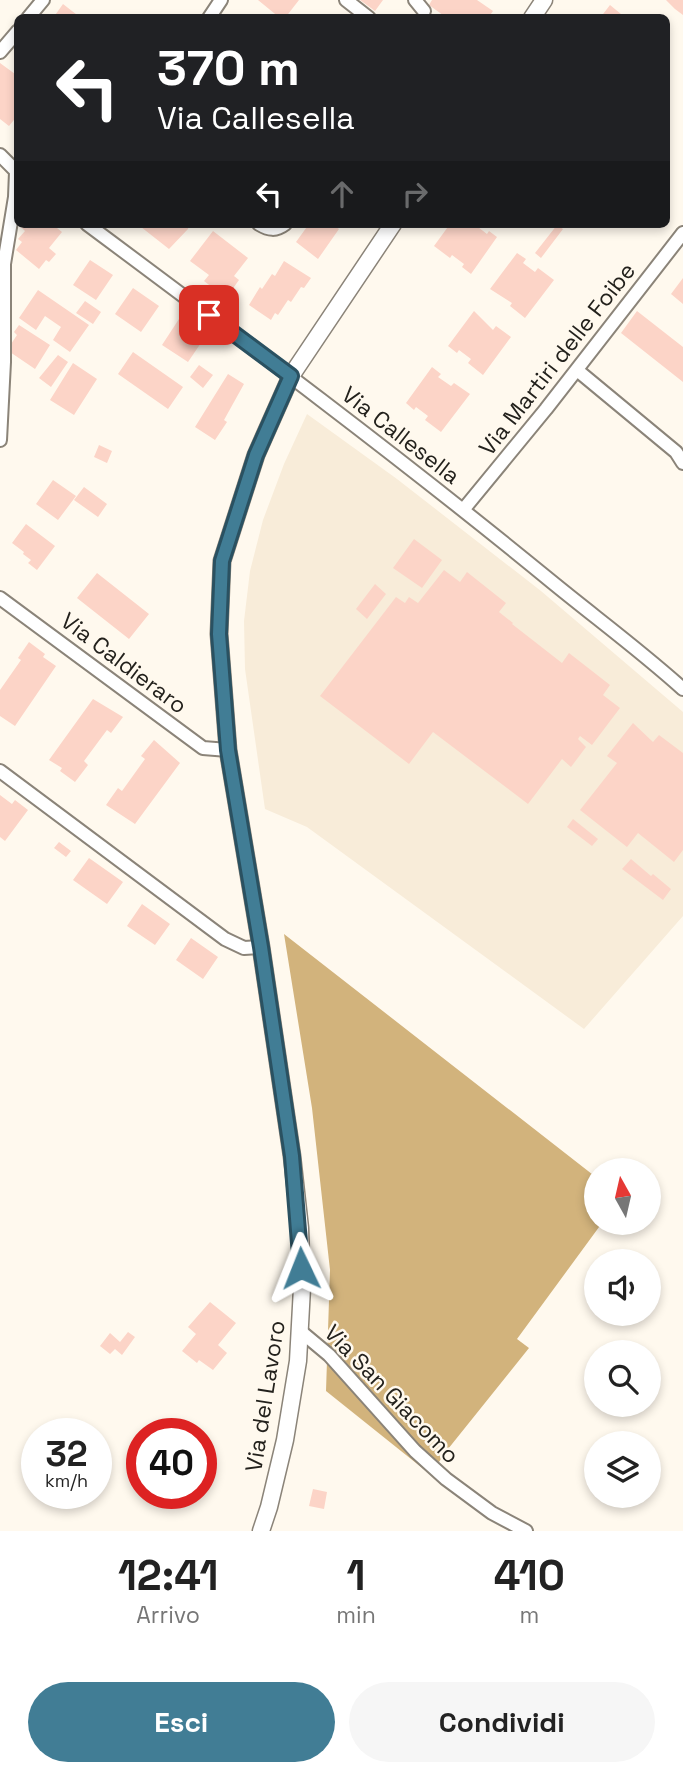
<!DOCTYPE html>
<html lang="it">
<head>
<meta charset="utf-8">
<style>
  body { margin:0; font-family:"Space Grotesk",sans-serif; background:#f6f6f6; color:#222; height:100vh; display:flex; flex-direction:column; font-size:26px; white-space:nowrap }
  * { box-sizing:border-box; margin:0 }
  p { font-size:23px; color:#767676 }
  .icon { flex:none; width:38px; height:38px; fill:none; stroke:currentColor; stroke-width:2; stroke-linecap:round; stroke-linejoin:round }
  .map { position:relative; height:1531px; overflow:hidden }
  .panel { display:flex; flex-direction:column; background:#fff; flex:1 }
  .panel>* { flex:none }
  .top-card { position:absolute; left:14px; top:14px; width:656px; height:214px; border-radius:10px; box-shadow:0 4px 10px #0003; background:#202124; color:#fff; overflow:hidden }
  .needle { width:46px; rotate:352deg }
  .controls { position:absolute; left:584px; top:1158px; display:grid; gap:14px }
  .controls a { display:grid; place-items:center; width:77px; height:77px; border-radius:50%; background:#fff; box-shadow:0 4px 10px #0003; font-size:35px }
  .speed { position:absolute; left:21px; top:1418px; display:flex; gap:14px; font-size:35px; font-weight:700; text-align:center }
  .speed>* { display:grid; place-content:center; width:91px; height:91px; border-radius:50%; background:#fff; box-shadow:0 4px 10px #0003; line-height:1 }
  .speed small { font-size:18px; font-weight:400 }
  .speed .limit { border:10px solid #d22; background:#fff; color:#111 }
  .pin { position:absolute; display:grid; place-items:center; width:60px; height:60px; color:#fff; margin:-30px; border-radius:14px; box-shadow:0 4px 10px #0006 }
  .me { position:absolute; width:77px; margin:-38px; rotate:358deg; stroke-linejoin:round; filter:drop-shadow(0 0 5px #0008) }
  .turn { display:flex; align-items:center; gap:24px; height:147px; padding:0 28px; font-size:32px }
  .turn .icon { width:91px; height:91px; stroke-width:2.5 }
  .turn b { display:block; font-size:49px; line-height:60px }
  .lanes { display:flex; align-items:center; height:66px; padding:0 28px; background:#0003; justify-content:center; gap:35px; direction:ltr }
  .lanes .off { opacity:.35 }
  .eta { display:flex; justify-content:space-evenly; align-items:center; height:119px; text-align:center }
  .eta b { font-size:42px; font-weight:700; line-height:49px }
  .cta { display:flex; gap:14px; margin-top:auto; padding:14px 28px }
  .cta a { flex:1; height:80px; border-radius:42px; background:#417d95; color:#fff; font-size:28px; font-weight:700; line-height:80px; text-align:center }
  .cta a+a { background:#f6f6f6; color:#222 }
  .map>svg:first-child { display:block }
</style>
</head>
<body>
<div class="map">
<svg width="683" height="1531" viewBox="0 0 683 1531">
  <rect width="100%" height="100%" fill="#fff9ee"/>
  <path fill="#f8ecd9" d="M 307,414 L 397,479 L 541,591 L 683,712 L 683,916 L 584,1029 L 307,827 L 265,809 L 245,669 L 244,621 L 250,571 L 263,520 L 284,464 Z"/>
  <path fill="#d2b37c" d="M 284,934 L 597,1178 L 597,1223 L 602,1223 L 517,1339 L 529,1348 L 444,1454 L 431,1475 L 326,1391 L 330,1270 L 312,1108 Z"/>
  <path fill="#fcd4c7" d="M 258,0 L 299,0 L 285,18 L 280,18 Z
    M 360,0 L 383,0 L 375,11 Z
    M 432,0 L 477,0 L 493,11 L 488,18 L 447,18 L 429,5 Z
    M 666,0 L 683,0 L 683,15 L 675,9 Z
    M 63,4 L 81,18 L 53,18 Z
    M 610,5 L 621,14 L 624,18 L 600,18 Z
    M 0,63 L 15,74 L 18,70 L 18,115 L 9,126 L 0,119 Z
    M 20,224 L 52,224 L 62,232 L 49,248 L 56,254 L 49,262 L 46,260 L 39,269 L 16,250 L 22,242 L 18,239 L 25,231 L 19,225 Z
    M 143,224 L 189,224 L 188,229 L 169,249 L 141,227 Z
    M 309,224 L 338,224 L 336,227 L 339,229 L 318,259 L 296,242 Z
    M 450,224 L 474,224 L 487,234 L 489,231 L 497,237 L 471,274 L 462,267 L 464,264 L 452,255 L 450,258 L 434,246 Z
    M 557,225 L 563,229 L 541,258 L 535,253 Z
    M 213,231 L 248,258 L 234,276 L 239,280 L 226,298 L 204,281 L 209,275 L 190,261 Z
    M 517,253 L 526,259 L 523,263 L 535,272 L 538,268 L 554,280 L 525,318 L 510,306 L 512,303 L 490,289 Z
    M 90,260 L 113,275 L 96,300 L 73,285 Z
    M 284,261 L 311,278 L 304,288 L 301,287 L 291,302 L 288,300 L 278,315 L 275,313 L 271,320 L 249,305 L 260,287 L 262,289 L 272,274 L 275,276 Z
    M 683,278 L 683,304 L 671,294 Z
    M 133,288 L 159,306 L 141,332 L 115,314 Z
    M 38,290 L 89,325 L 70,352 L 53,340 L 61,327 L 45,316 L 36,330 L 19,318 Z
    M 85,301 L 101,312 L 93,324 L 76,313 Z
    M 474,311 L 493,330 L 496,326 L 511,337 L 483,375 L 468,363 L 471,359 L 459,350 L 457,353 L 448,346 Z
    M 637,311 L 683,347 L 683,382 L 621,333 Z
    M 179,319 L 205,337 L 188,362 L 162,345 Z
    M 19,325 L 50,345 L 35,369 L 7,350 L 17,335 L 14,332 Z
    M 133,352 L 183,387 L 168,409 L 118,374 Z
    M 58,355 L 68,362 L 51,387 L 39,378 Z
    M 73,363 L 97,379 L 74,415 L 50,400 Z
    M 199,365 L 213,375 L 203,388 L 190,377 Z
    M 432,367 L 441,374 L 438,377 L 451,386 L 454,383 L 470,394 L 441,432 L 425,420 L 428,416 L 416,407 L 414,410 L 406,403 Z
    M 228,374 L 244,384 L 224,420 L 227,422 L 215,440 L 195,427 Z
    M 99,445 L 112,451 L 107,463 L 94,457 Z
    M 53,480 L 76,496 L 58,520 L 36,504 Z
    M 84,487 L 107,504 L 98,517 L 74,500 Z
    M 26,524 L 55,546 L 37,570 L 28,563 L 31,560 L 23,554 L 24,552 L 12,543 Z
    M 414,539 L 442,560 L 422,588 L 393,568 Z
    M 444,570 L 460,582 L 467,572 L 506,603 L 499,612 L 513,623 L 512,624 L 562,663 L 569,653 L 610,685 L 603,695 L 620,708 L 592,745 L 580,736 L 578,739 L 586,747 L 571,767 L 562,759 L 528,804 L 433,732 L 409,764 L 320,696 L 396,597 L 405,603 L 409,597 L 418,603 Z
    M 97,573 L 149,614 L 129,639 L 77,598 Z
    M 375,584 L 386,594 L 367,619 L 356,609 Z
    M 29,642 L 45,654 L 43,657 L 56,666 L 15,726 L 0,716 L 0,690 L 21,660 L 18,658 Z
    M 93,699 L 123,717 L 111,733 L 107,730 L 84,761 L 88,765 L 75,782 L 60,771 L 62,768 L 49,760 Z
    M 633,723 L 653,742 L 659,735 L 683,753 L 683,850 L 674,862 L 638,833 L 627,847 L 580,810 L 617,763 L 607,756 Z
    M 154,740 L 180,763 L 135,824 L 106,805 L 118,788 L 122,791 L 145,759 L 141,756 Z
    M 0,795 L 12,804 L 15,800 L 28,810 L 5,841 L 0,837 Z
    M 573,819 L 598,839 L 592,846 L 567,827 Z
    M 59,842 L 71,851 L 66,857 L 54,848 Z
    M 89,858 L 123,882 L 107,904 L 73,880 Z
    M 631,859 L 651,876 L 653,874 L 671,889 L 663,900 L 622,869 Z
    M 142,904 L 170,924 L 155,945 L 127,926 Z
    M 191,938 L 218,957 L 203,979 L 176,960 Z
    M 210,1302 L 236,1323 L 218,1345 L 227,1353 L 213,1370 L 199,1360 L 197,1363 L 182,1351 L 196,1334 L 188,1327 Z
    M 128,1332 L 135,1337 L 122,1355 L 115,1349 L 110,1354 L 100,1346 L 110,1333 L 120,1342 Z
    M 313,1489 L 327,1492 L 324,1509 L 309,1506 Z"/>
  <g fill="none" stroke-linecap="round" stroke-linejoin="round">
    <defs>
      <path id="minor" d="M 346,0 L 369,18
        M 415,0 L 424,11
        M 28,18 L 43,0
        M 209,18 L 221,0
        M 0,52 L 18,31
        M 0,155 L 18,173
        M 87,224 C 244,341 401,458 552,582 C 596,618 641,651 683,689
        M 259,224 C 269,230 276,231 285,224
        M 577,370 L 676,452 L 683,463
        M 0,440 L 4,362 L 4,264 L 15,197 L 16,172
        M 463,510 L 546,409 L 683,233
        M 0,598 L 203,748 L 228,750
        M 0,771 L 225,939 L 244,948 L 261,947
        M 299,1330 L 329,1355 L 415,1451 L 446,1479 L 492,1513 L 526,1531"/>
      <path id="tertiary" d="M 532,18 L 544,0
        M 261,1531 L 269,1507 L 285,1440 L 298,1361 L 302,1288 L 300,1228 L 292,1156 L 261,947 L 228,750 L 219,634 L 222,561 L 256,455 L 291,376 L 393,224"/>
    </defs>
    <use href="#minor" stroke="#8b8479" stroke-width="16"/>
    <use href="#tertiary" stroke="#8b8479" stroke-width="19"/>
    <use href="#minor" stroke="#fff" stroke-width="12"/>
    <use href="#tertiary" stroke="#fff" stroke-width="16"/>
  </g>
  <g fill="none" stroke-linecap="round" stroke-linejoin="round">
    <defs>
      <path id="route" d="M 209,315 L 291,376 L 256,455 L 222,561 L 219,634 L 228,750 L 261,947 L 292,1156 L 301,1268"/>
    </defs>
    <use href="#route" stroke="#2a5161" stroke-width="18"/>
    <use href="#route" stroke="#417d95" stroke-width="12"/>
  </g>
  <g text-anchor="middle" stroke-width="5" stroke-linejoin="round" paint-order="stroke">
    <g font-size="23" fill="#23211c" stroke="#fff9ee">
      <text transform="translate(557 359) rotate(-52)" y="8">Via Martiri delle Foibe</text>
      <text transform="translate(401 435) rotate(38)" y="8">Via Callesella</text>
      <text transform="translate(124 663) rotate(37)" y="8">Via Caldieraro</text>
      <text transform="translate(392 1394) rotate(46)" y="8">Via San Giacomo</text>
      <text transform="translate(265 1396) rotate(-81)" y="8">Via del Lavoro</text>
    </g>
  </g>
</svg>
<div class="controls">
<a><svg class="needle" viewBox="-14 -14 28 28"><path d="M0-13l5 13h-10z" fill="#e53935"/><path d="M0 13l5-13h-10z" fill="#767676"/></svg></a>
<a><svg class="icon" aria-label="sound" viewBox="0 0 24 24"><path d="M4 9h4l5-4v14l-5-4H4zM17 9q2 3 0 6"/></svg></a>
<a><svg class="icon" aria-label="search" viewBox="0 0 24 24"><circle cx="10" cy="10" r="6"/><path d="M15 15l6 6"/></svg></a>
<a><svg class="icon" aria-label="layers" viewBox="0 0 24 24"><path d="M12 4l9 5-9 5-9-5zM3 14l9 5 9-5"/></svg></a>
</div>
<div class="speed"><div>32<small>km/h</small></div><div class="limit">40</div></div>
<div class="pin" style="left:209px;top:315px;background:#d93025"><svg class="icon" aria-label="arrive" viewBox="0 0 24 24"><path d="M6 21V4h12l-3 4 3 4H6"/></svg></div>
<svg class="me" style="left:301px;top:1268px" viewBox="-20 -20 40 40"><path d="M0-17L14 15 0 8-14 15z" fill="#417d95" stroke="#fff" stroke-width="4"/></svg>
<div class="top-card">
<div class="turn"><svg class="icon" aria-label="left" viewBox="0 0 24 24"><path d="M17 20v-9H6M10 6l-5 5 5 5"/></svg><div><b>370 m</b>Via Callesella</div></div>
<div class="lanes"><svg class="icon" aria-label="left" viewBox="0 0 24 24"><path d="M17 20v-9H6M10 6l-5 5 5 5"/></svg><svg class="icon off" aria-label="ahead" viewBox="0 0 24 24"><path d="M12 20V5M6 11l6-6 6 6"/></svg><svg class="icon off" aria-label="right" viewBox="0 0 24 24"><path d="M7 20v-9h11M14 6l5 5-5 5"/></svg></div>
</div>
</div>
<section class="panel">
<div class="eta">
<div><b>12:41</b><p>Arrivo</p></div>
<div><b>1</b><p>min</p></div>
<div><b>410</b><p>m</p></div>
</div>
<div class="cta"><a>Esci</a><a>Condividi</a></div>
</section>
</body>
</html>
